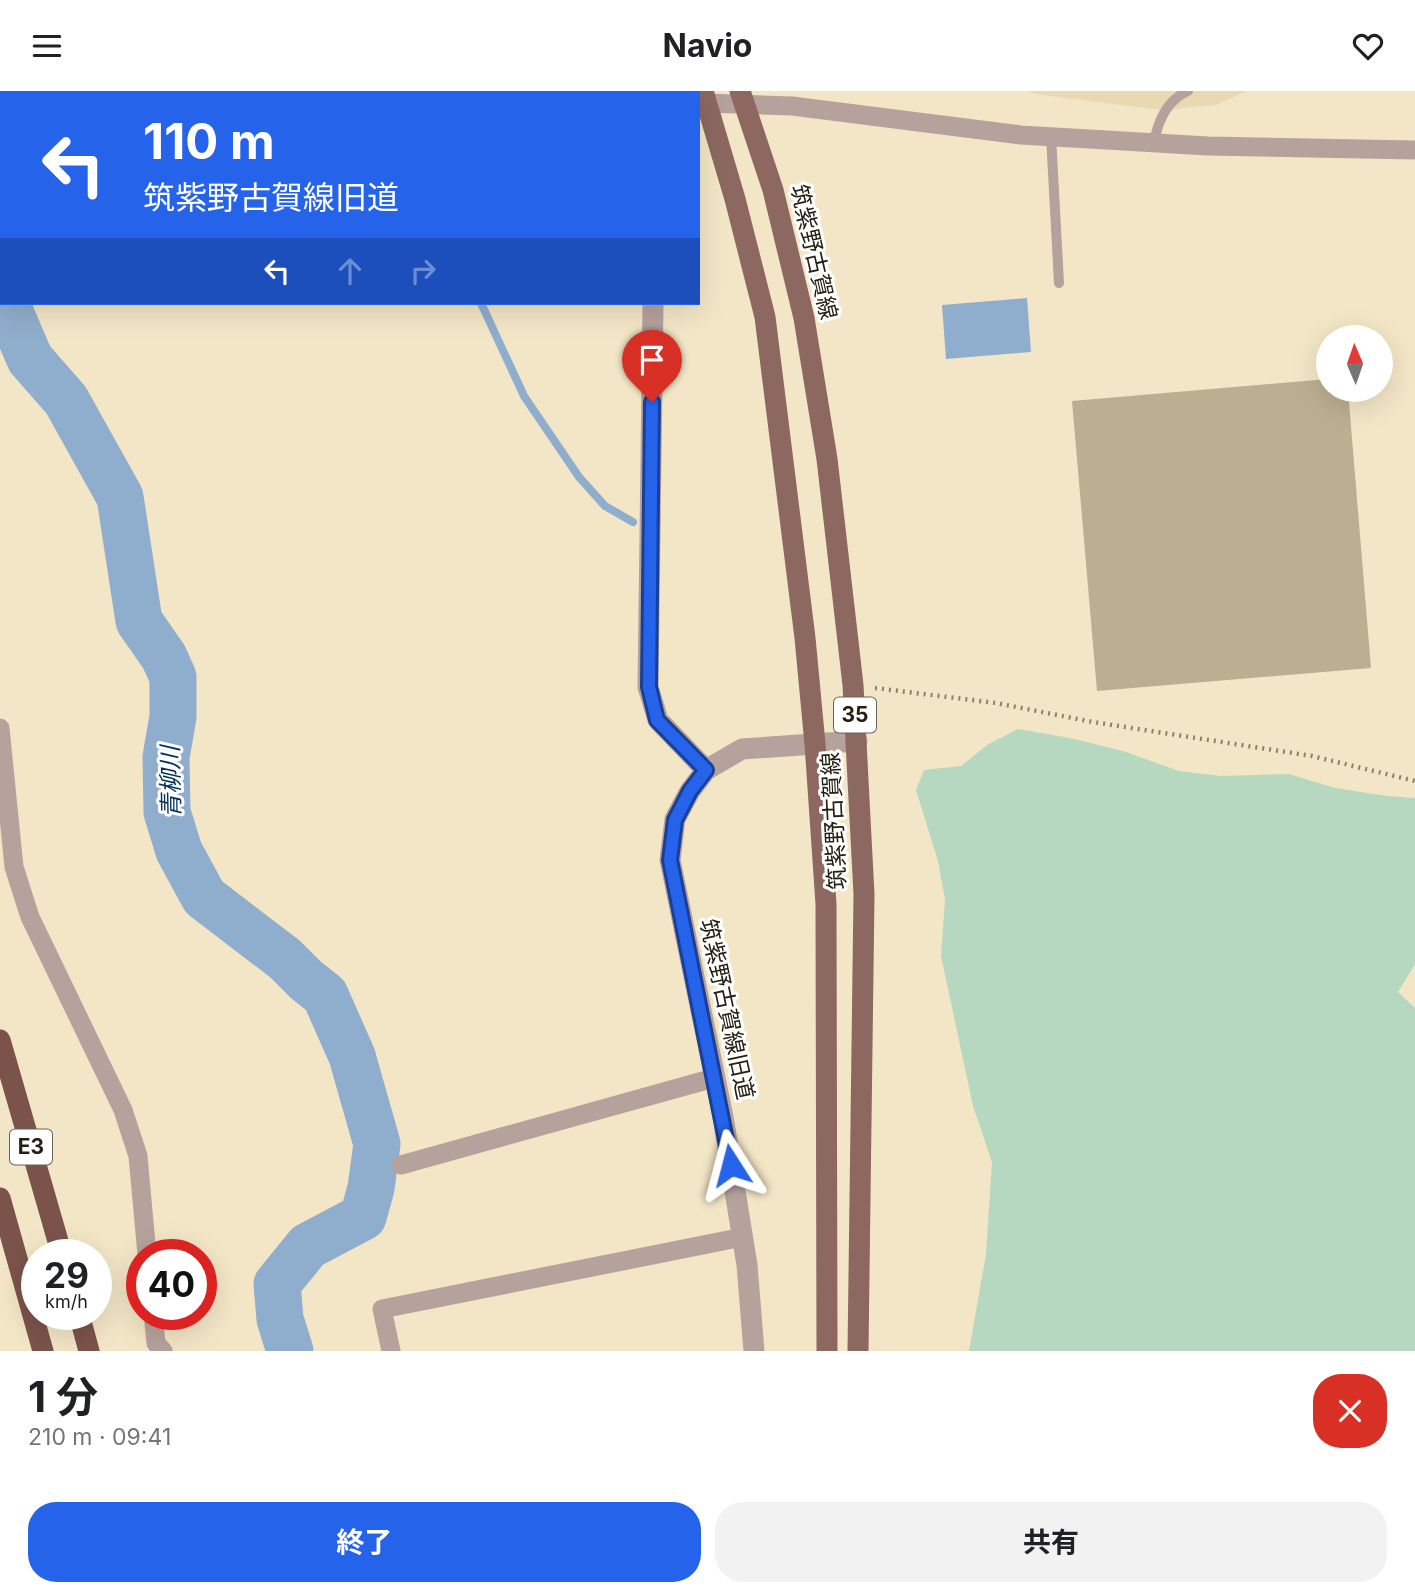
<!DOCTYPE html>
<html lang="ja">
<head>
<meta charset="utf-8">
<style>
  body { margin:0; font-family:Inter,"Noto Sans JP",sans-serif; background:#f2f2f2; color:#202124; height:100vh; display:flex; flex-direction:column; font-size:26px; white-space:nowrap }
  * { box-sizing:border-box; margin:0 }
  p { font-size:23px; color:#757577 }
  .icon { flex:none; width:38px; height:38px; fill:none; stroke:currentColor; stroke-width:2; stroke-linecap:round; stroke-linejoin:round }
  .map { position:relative; height:1260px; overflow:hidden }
  .details { display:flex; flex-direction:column; background:#fff; flex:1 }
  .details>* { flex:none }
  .banner { position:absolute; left:0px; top:0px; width:700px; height:214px; box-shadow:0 7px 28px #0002; background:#2563eb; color:#fff; overflow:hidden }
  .needle { width:46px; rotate:358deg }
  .tools { position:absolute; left:1316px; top:234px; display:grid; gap:14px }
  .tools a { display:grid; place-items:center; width:77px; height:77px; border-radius:50%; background:#fff; box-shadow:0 7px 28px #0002; font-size:35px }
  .speed { position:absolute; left:21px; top:1148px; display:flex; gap:14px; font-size:35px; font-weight:700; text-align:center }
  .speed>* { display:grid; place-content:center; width:91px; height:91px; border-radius:50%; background:#fff; box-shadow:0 7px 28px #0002; line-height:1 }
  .speed small { font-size:18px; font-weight:400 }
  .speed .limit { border:10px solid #d22; background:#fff; color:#111 }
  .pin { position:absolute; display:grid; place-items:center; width:60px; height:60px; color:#fff; margin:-72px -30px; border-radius:50% 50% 50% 0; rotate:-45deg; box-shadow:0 0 7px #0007 }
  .pin .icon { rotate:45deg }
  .me { position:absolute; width:77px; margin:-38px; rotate:351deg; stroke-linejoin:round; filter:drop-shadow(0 0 5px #0008) }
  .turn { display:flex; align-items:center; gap:24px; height:147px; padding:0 28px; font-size:32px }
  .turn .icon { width:91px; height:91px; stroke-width:2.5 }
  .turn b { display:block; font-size:49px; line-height:60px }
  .lanes { display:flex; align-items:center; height:66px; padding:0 28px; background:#0003; justify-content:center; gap:35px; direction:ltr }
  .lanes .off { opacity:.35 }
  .round { display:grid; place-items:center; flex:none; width:74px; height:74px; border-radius:28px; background:#f2f2f2 }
  .head { display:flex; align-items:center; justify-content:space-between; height:119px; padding:0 28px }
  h1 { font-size:42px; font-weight:700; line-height:52px }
  .button { display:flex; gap:14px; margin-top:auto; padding:14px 28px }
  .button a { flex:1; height:80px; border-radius:28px; background:#2563eb; color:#fff; font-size:28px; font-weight:700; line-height:80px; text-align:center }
  .button a+a { background:#f2f2f2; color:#202124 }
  header { display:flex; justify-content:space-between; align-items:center; height:91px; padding:0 28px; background:#fff; font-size:32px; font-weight:700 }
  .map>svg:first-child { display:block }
</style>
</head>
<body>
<header><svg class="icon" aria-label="menu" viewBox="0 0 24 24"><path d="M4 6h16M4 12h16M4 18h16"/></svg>Navio<svg class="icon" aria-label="heart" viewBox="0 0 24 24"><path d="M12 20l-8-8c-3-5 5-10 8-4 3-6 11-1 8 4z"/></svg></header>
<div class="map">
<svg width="1415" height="1260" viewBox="0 0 1415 1260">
  <rect width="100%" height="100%" fill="#f3e6c6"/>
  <path fill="#e9d9b2" d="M 1028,0 L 1247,0 L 1216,14 L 1160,19 L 1035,3 Z"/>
  <path fill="#b6d8c0" d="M 1018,638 L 1070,647 L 1123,660 L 1179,680 L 1221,685 L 1289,683 L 1335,697 L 1387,705 L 1415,707 L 1415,873 L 1398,901 L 1415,917 L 1415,1260 L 969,1260 L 986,1163 L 992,1071 L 973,1015 L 941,865 L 945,809 L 938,770 L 916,699 L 924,679 L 961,675 L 987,654 Z"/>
  <path fill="#8faecd" d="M 1027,207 L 1031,261 L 946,268 L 942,214 Z"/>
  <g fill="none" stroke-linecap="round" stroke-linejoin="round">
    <path stroke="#8faecd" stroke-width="8" d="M 418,0 L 420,2
      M 481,212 L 524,305 L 579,386 L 605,415 L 633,431"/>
    <path stroke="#8faecd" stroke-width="47" d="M 5,2 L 5,0
      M 0,64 L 2,42
      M 6,212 L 30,268 L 66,309 L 120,406 L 139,530 L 164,566 L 173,586 L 173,626 L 166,666 L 167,721 L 179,760 L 204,806 L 285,868 L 306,889 L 325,904 L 352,965 L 377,1053 L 371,1097 L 363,1126 L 308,1155 L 277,1193 L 280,1228 L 290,1260"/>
  </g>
  <path fill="#bcaf91" d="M 1328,288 L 1328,299 L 1348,299 L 1371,577 L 1097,600 L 1072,310 Z"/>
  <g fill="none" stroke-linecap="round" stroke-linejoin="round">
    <path stroke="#8b826c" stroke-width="4.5" stroke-dasharray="2 5" stroke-linecap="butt" d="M 875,597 L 996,612 L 1093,631 L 1312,665 L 1415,690"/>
    <path stroke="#b6a29d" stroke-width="10" d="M 1051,45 L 1059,192
      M 1154,52 C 1158,29 1167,9 1188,0"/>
    <path stroke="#b6a29d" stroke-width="19" d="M 707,12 L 792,15 L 1021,44 L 1208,55 L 1415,59
      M 0,637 L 14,776 L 30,826 L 123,1019 L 138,1065 L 147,1164
      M 401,1074 L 714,987
      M 153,1223 L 156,1252 L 163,1260
      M 391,1260 L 382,1218 L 743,1146"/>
    <path stroke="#b6a29d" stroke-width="21" d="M 0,159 L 2,158
      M 653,212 L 648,596 L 658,629 L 706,679
      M 754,1260 L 747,1174 L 723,1026 L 670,769 L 675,728 L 690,700 L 706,679 L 742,658 L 857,650"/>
    <path stroke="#8c6861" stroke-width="21" d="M 703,0 L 735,108 L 765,226 L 805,547 L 815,653 L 826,813 L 827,1260
      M 740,0 L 773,99 L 804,227 L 827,368 L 853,594 L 864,803 L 858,1260"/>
    <path stroke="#7b534b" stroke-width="21" d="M 0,949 L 62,1164
      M 0,1107 L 43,1260
      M 79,1223 L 89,1260"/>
  </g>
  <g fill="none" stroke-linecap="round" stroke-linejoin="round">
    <defs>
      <path id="route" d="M 652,311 L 649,596 L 657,629 L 706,679 L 690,700 L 675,729 L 670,769 L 731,1074"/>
    </defs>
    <use href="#route" stroke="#184099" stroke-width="18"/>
    <use href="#route" stroke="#2563eb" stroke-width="12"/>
  </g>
  <g text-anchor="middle" stroke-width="6" stroke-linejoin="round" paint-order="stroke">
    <g fill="#fff" stroke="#66635a" stroke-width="2">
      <rect x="834" y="606.5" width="42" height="35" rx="5"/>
      <rect x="10" y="1038.5" width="42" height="35" rx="5"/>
    </g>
    <g font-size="21" font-weight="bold" fill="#242014">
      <text x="855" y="631">35</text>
      <text x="31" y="1063">E3</text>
    </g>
    <g font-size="23" fill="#242014" stroke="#fff">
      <text transform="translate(814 161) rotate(77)" y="8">筑紫野古賀線</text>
      <text transform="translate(834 730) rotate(-93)" y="8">筑紫野古賀線</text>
      <text transform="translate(727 918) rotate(78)" y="8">筑紫野古賀線旧道</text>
    </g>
    <g font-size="24" font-style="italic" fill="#003159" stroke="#fff">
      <text transform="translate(171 691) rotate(-91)" y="8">青柳川</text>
    </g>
  </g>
</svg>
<div class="tools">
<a><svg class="needle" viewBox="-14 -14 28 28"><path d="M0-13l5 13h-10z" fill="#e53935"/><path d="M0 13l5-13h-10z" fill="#757577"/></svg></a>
</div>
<div class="speed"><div>29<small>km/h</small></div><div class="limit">40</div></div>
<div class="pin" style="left:652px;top:311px;background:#d93025"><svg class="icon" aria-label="arrive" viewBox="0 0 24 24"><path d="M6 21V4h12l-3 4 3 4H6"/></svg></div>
<svg class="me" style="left:731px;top:1074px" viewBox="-20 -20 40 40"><path d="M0-17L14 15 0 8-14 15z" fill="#2563eb" stroke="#fff" stroke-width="4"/></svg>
<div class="banner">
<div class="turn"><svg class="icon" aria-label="left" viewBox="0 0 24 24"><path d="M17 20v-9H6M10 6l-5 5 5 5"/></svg><div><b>110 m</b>筑紫野古賀線旧道</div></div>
<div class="lanes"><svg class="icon" aria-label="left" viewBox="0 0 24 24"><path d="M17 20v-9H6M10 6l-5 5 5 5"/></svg><svg class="icon off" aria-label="ahead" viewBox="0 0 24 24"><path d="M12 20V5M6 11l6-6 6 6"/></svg><svg class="icon off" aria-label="right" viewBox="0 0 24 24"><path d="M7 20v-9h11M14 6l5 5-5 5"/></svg></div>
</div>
</div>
<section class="details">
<div class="head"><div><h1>1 分</h1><p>210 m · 09:41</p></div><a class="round" style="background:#d93025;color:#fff"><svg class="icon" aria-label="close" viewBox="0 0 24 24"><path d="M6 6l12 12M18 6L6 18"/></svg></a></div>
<div class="button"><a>終了</a><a>共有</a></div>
</section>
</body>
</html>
